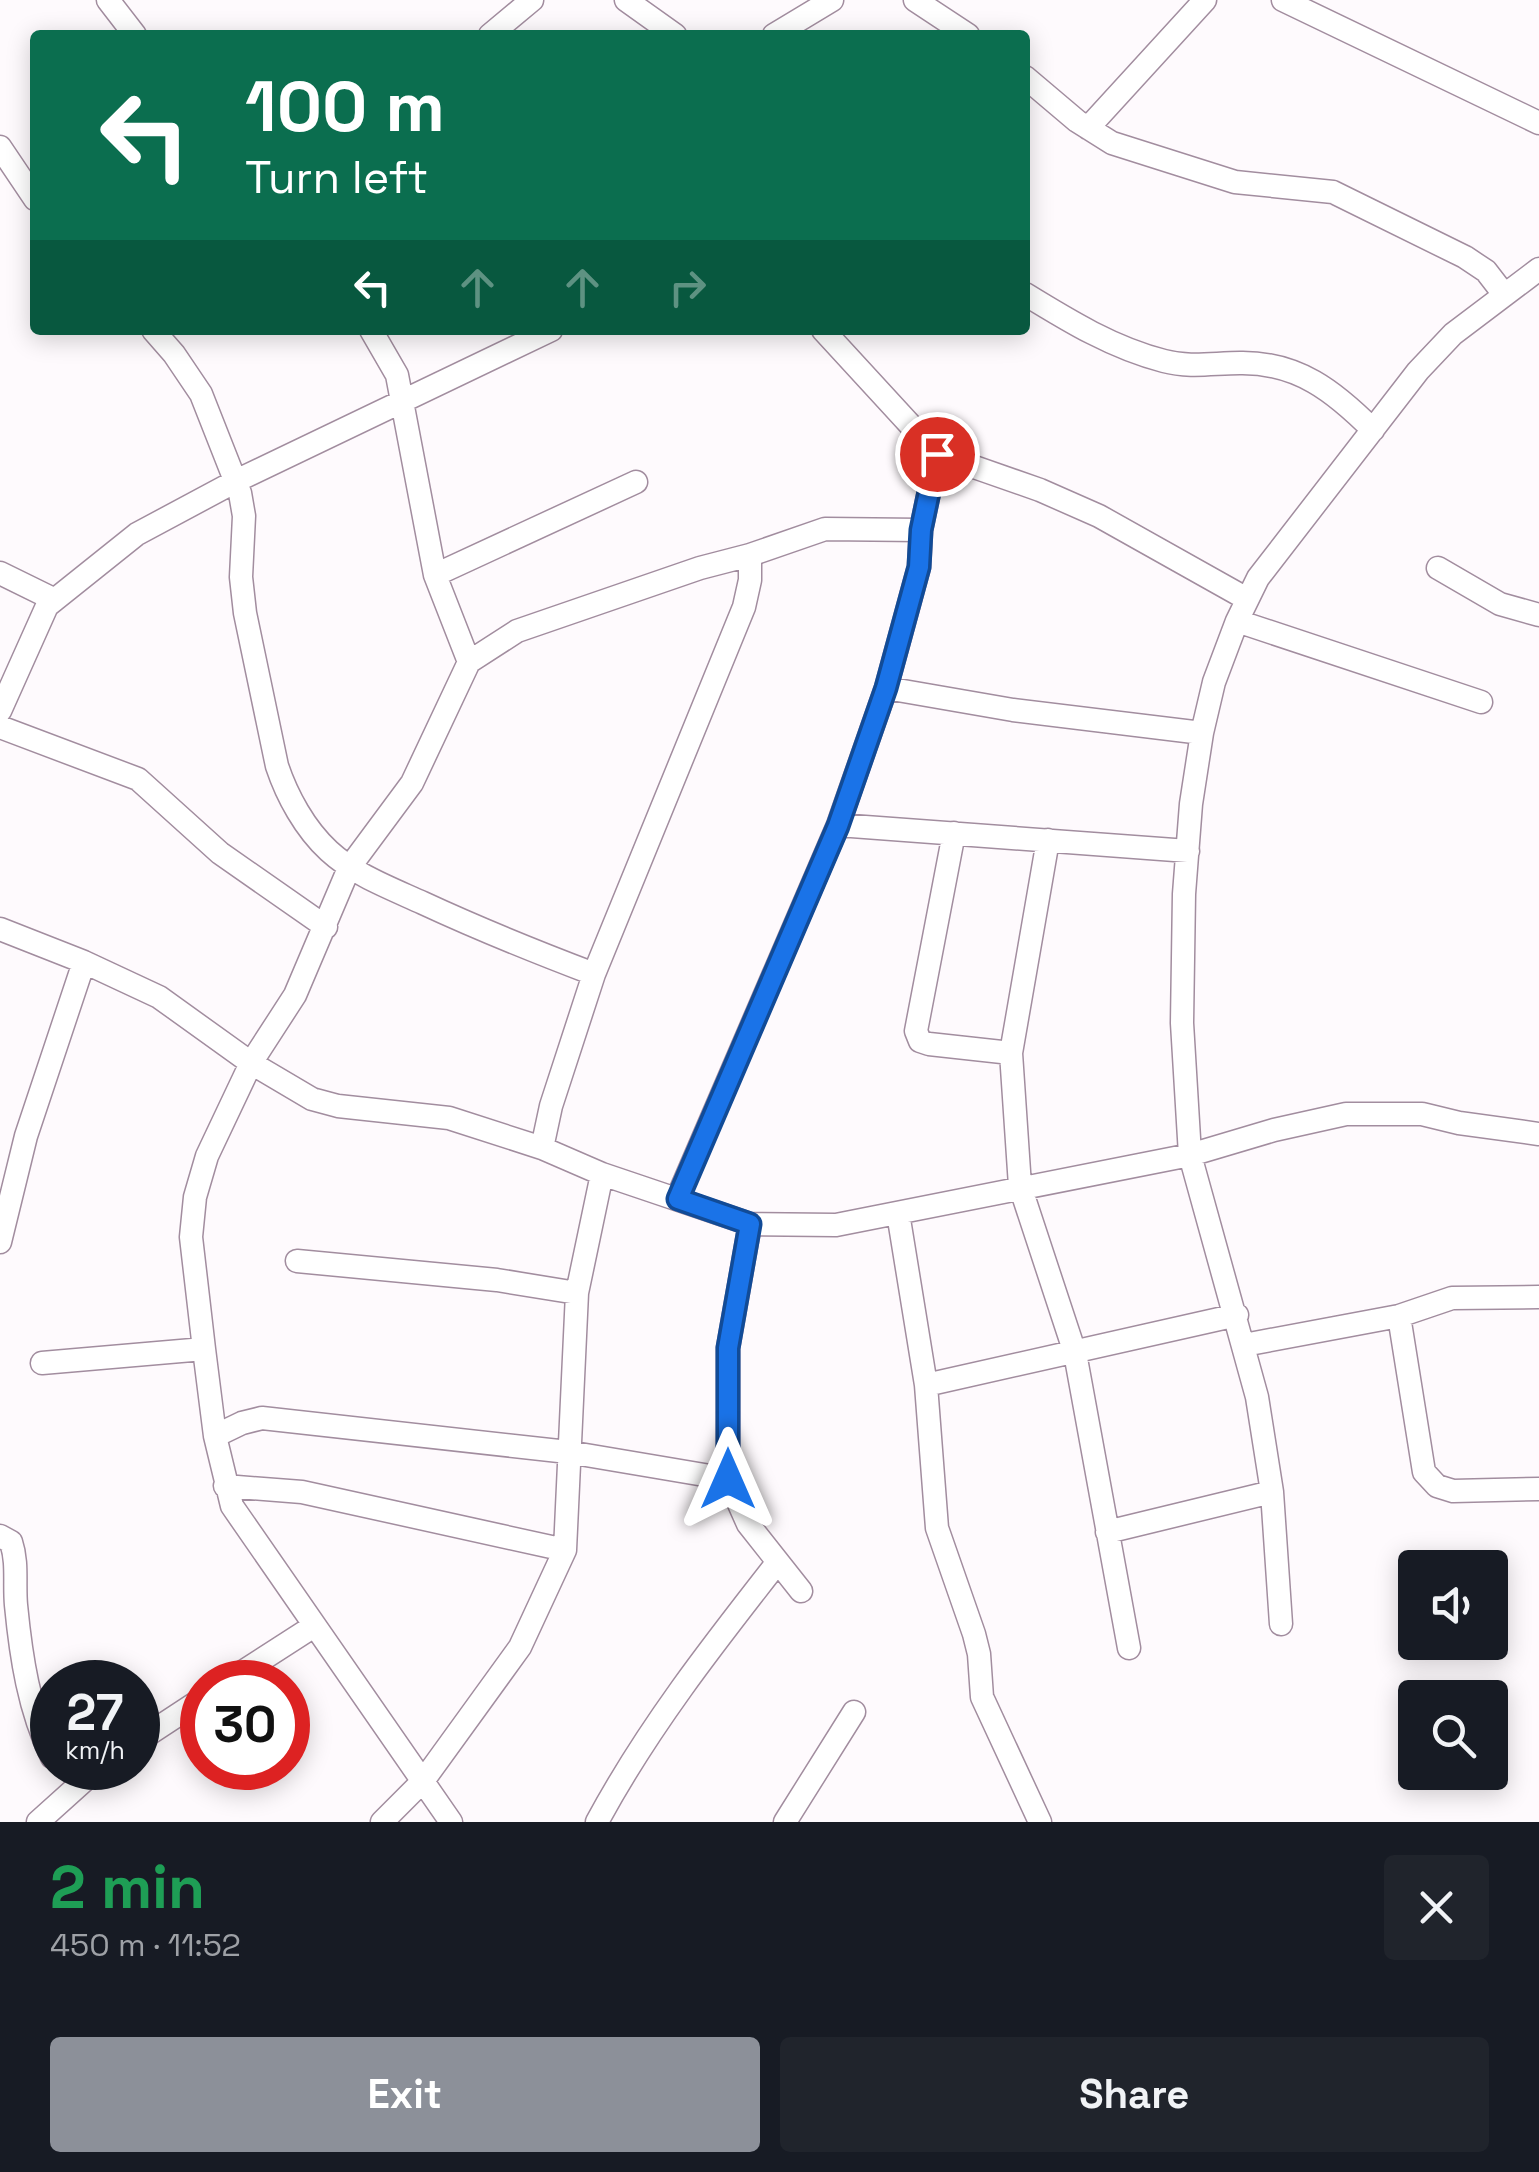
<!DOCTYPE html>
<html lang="en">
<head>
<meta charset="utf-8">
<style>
  body { margin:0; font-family:"Space Grotesk",sans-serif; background:#20242c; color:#f1f3f6; height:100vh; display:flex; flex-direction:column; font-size:38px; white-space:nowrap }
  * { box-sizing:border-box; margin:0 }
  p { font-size:32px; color:#9ea1a6 }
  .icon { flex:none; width:55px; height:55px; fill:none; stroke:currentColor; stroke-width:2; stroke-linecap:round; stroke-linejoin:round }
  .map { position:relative; height:1822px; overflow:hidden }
  .details { display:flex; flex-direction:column; background:#171b24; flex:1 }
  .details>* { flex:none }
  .banner { position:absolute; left:30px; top:30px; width:1000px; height:305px; border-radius:10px; box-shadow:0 5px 25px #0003; background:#0b6e4f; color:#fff; overflow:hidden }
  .controls { position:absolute; left:1398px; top:1550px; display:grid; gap:20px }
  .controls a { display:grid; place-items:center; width:110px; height:110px; border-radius:10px; background:#171b24; box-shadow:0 5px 25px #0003; font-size:50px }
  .speed { position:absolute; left:30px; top:1660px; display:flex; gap:20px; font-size:50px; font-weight:700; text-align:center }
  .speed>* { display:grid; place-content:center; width:130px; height:130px; border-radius:50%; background:#171b24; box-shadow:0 5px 25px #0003; line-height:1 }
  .speed small { font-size:25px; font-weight:400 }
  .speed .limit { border:15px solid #d22; background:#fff; color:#111 }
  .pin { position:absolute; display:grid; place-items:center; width:85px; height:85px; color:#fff; margin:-42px; border:5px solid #fff; border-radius:50%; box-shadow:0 2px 10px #0007 }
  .me { position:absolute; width:110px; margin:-55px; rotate:0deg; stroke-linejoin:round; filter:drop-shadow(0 0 8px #0008) }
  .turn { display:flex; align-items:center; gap:35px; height:210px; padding:0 50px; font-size:45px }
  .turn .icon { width:130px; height:130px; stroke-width:2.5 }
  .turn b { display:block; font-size:70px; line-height:85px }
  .lanes { display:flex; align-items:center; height:95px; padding:0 50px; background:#0003; justify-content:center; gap:50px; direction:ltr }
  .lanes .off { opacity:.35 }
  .round { display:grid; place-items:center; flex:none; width:105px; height:105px; border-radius:10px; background:#20242c }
  .headline { display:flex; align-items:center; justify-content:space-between; height:170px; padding:0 50px }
  h1 { font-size:60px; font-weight:700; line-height:75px; color:#1e9e55 }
  .primary-button { display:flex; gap:20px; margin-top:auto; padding:20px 50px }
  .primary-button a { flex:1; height:115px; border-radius:10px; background:#8c9099; color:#fff; font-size:40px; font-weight:700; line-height:115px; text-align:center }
  .primary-button a+a { background:#20242c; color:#f1f3f6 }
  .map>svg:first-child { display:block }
</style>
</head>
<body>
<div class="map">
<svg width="1539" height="1822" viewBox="0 0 1539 1822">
  <rect width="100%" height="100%" fill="#fefafd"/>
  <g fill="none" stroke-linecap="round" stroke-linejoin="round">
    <defs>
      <path id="minor" d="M 108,0 L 135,35
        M 626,0 L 675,35
        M 915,0 L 968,35
        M 1283,0 L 1539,123
        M 490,35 L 532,0
        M 774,35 L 832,0
        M 1025,77 L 1077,121 L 1112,143 L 1235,182 L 1333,192 L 1465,257 L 1486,271 L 1503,293
        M 1088,128 L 1205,0
        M 0,147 L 35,199
        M 1025,294 C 1069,321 1113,348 1164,361 C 1190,368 1214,363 1240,363 C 1298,362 1335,392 1373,430
        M 153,330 L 174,354 L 201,394 L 240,493 L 244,516 L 241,577 L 245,613 L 277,766 C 287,796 305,829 329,851 C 355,875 390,888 423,903 C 479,929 536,952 594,974
        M 371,330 L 397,375 L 435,575 L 469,662
        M 823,330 L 937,454 L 1040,490 L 1099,516 L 1247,599
        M 937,454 L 921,530 L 825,529 L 750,555 L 750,580 L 744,607 L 594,974 L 551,1106 L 542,1148 L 602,1174 L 750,1224 L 836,1225 L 1190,1155 L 1274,1130 L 1346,1114 L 1422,1114 L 1459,1123 L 1539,1134
        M 1438,568 L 1500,604 L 1539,615
        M 0,573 L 53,599
        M 435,575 L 636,482
        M 1237,621 L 1481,702
        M 886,688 L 1013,710 L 1202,733
        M 0,711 L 47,606 L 137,534 L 236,481 L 551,330
        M 0,727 L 138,779 L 220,853 L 326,927
        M 838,825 L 1188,851
        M 954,833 L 916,1031 L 920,1041 L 929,1044 L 1011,1053
        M 1048,840 L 1011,1053 L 1020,1186 L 1075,1353 L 1129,1648
        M 0,929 L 84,962 L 159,997 L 251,1063 L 312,1099 L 338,1106 L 449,1118 L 542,1148
        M 677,1199 L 838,825 L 886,688 L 919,567 L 921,530
        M 898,1213 L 926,1385 L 937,1528 L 974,1634 L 979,1654 L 982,1697 L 1040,1822
        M 750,1224 L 728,1348 L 728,1479 L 748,1524 L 801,1591
        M 0,1242 L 26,1136 L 84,962
        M 297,1261 L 497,1280 L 577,1293
        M 1399,1316 L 1424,1472 L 1437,1486 L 1453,1491 L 1539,1489
        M 1244,1345 L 1399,1316 L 1452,1298 L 1539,1297
        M 42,1363 L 204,1349
        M 926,1385 L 1237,1315
        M 215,1436 L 242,1423 L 262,1418 L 568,1452 L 728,1479
        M 225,1486 L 302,1492 L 565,1550
        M 1107,1532 L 1272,1492
        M 0,1536 L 11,1542 C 18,1563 14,1583 16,1605 C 21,1657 29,1710 52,1757
        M 1281,1624 L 1272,1492 L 1257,1397 L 1190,1155 L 1182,1023 L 1184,894 L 1191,804 L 1202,733 L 1214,682 L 1237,621 L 1258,578 L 1418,371 L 1453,334 L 1539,269
        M 227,1682 L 314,1626
        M 138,1741 L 202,1699
        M 38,1822 L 98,1768
        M 382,1822 L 423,1781 L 520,1647 L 565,1550 L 577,1293 L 602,1174
        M 451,1822 L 232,1506 L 215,1436 L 204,1349 L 191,1237 L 195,1197 L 207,1156 L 251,1063 L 295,995 L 349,868 L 412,783 L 469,662 L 517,631 L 700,568 L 750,555
        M 597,1822 C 647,1729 712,1646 777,1563
        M 785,1822 L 854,1712"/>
    </defs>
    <use href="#minor" stroke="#a28d9f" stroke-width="25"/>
    <use href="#minor" stroke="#fff" stroke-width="22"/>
  </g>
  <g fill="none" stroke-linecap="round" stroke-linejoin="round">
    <defs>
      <path id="route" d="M 728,1479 L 728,1348 L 750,1224 L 678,1199 L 838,826 L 886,688 L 919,567 L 921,530 L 937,454"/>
    </defs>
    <use href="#route" stroke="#114b97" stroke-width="25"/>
    <use href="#route" stroke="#1a73e8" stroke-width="18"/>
  </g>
</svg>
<div class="controls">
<a><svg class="icon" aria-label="sound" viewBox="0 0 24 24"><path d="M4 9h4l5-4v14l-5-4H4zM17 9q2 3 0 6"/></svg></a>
<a><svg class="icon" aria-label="search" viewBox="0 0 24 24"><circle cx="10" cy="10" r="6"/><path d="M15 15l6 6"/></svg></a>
</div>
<div class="speed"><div>27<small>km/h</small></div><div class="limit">30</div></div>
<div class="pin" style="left:937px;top:454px;background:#d93025"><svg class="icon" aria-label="arrive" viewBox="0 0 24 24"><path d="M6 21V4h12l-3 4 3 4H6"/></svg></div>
<svg class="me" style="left:728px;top:1479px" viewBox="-20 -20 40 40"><path d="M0-17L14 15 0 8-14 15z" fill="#1a73e8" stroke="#fff" stroke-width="4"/></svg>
<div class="banner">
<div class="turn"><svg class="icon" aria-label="left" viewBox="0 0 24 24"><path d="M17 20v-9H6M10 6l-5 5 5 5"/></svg><div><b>100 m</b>Turn left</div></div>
<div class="lanes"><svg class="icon" aria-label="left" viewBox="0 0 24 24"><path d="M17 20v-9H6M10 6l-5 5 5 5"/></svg><svg class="icon off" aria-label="ahead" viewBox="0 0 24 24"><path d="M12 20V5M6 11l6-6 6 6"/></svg><svg class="icon off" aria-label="ahead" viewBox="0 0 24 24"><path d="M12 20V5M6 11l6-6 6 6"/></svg><svg class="icon off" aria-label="right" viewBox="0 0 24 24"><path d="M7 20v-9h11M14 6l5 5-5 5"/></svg></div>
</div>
</div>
<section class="details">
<div class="headline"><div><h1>2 min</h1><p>450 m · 11:52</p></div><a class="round"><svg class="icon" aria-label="close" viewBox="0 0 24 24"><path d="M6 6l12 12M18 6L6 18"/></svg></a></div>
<div class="primary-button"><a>Exit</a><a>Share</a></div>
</section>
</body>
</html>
